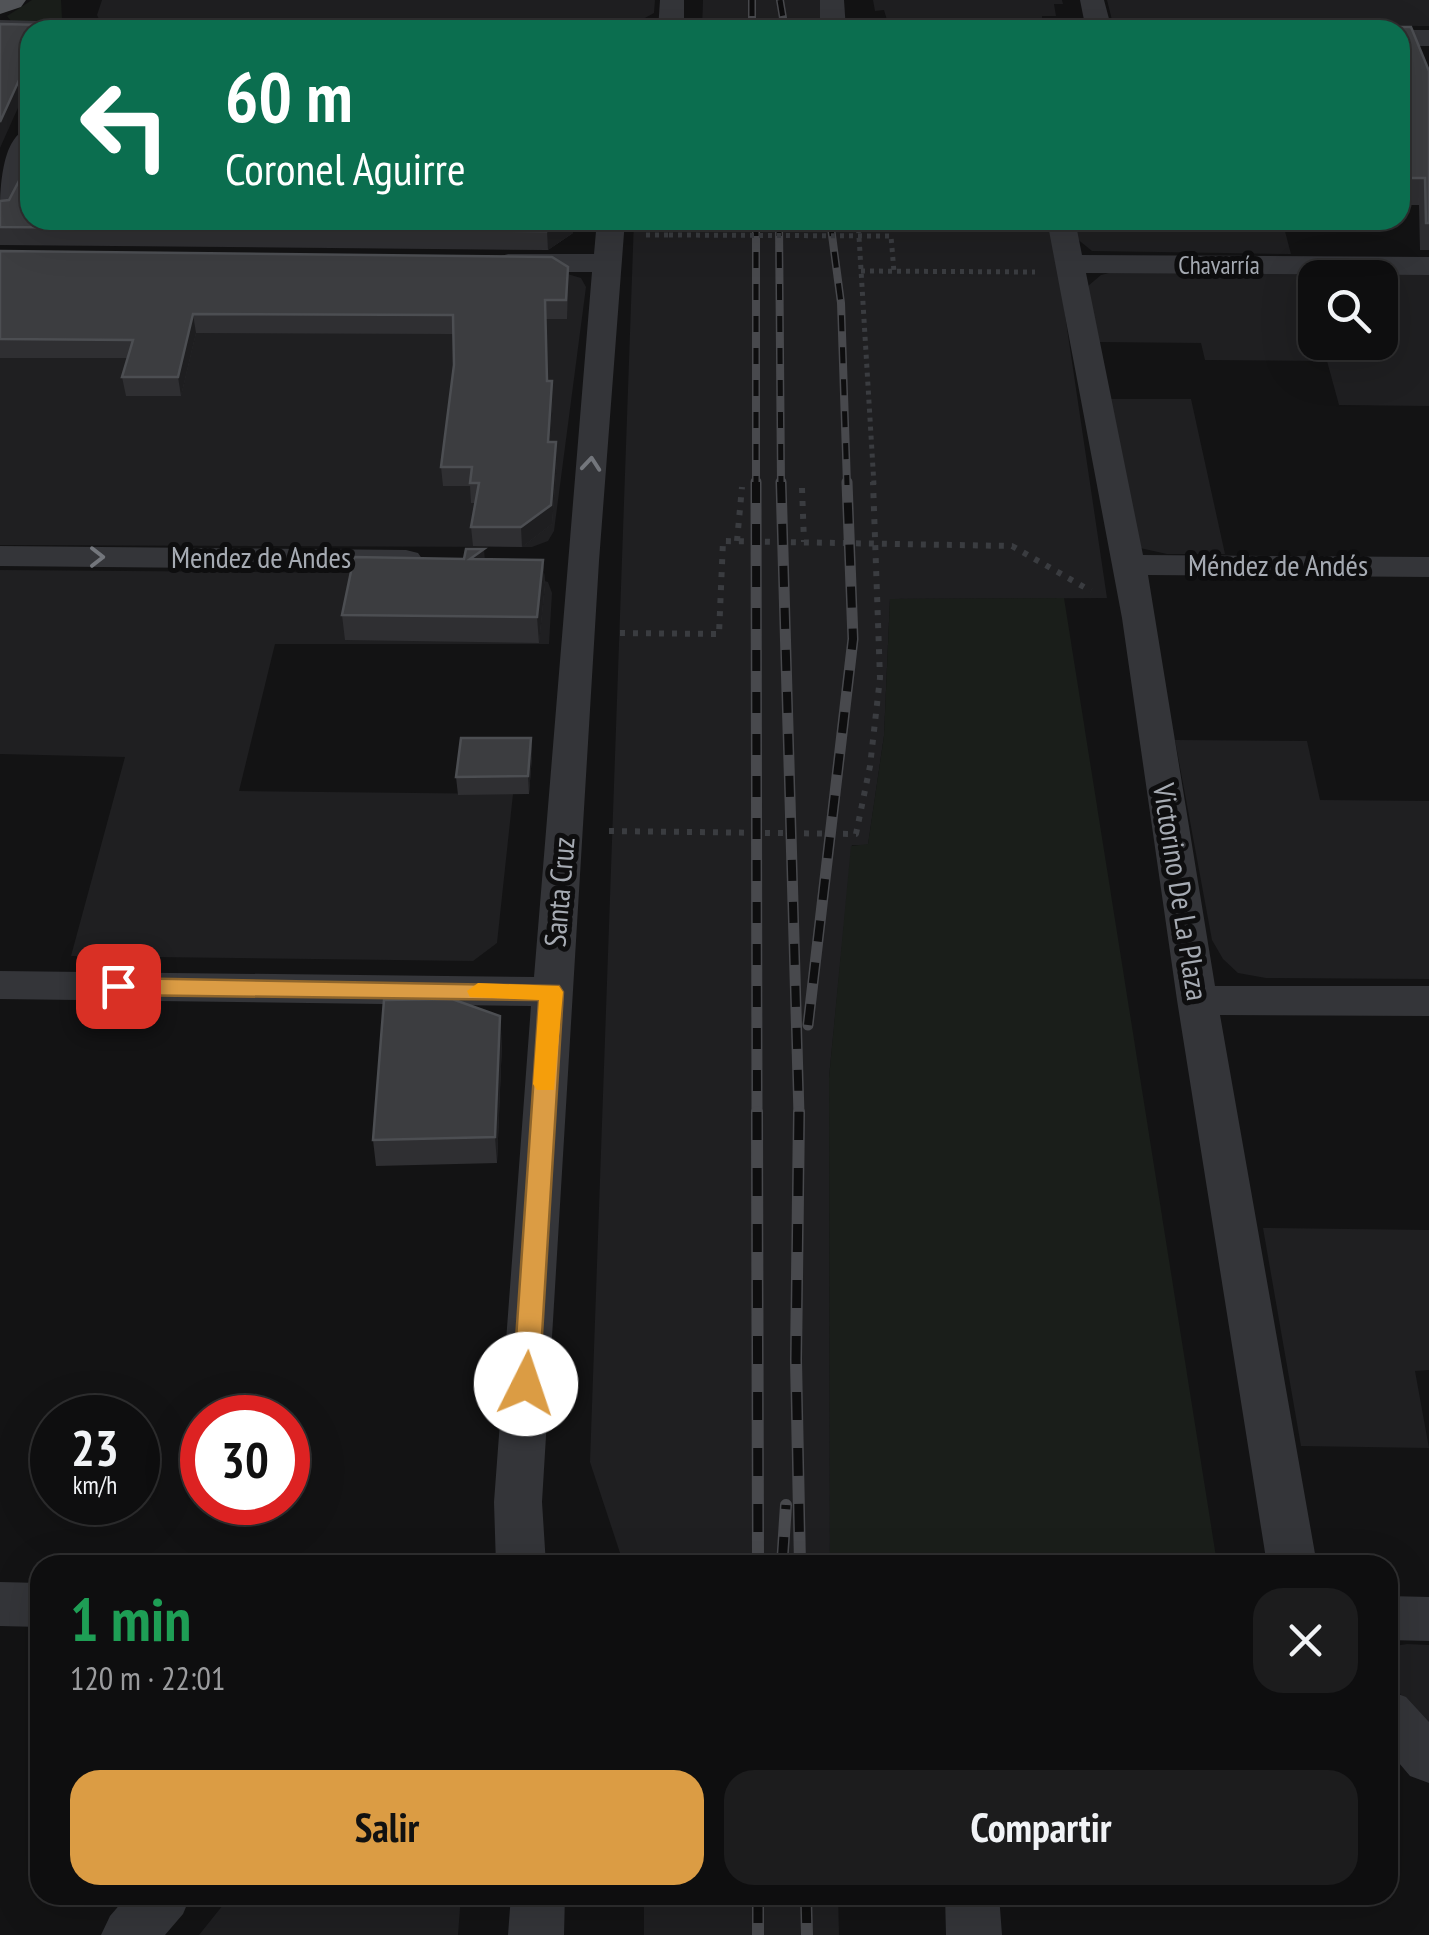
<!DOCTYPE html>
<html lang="es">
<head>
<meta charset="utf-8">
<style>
  body { margin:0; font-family:"PT Sans Narrow",sans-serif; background:#1c1c1d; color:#f1f3f6; height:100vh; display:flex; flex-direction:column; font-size:38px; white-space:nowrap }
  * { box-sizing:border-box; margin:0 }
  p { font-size:32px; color:#9b9c9e }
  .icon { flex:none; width:55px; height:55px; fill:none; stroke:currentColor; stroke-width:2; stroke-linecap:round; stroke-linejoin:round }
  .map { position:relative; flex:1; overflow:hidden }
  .drawer { position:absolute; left:30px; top:1555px; width:1368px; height:350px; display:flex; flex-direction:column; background:#0e0e0f; border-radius:30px; box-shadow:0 10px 40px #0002,0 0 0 2px #2e2e2f }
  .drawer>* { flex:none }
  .hud { position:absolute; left:20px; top:20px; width:1390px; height:210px; border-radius:30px; box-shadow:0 10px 40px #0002,0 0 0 2px #2e2e2f; background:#0b6e4f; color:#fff; overflow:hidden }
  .fabs { position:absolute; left:1298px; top:260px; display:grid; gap:20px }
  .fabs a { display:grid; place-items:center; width:100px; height:100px; border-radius:20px; background:#0e0e0f; box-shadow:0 10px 40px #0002,0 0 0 2px #2e2e2f; font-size:50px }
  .speed { position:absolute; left:30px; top:1395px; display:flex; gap:20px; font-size:50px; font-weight:700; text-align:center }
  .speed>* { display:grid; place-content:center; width:130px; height:130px; border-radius:50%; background:#0e0e0f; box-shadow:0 10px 40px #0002,0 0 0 2px #2e2e2f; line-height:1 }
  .speed small { font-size:25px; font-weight:400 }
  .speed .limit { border:15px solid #d22; background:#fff; color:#111 }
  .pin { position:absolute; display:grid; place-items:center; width:85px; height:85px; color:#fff; margin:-42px; border-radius:20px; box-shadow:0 5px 15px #0006 }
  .me { position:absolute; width:110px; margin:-55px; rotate:4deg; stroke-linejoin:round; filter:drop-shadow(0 0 8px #0008) }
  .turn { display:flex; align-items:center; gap:35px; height:210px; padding:0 40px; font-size:45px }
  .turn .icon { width:130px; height:130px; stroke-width:2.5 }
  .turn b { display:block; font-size:70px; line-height:85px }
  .round { display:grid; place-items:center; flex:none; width:105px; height:105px; border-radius:30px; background:#1c1c1d }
  .headline { display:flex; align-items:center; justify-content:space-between; height:170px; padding:0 40px }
  h1 { font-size:60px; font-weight:700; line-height:75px; color:#1e9e55 }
  .cta { display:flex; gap:20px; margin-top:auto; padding:20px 40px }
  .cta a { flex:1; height:115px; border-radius:30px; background:#db9c44; color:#111; font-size:40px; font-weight:700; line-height:115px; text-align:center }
  .cta a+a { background:#1c1c1d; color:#f1f3f6 }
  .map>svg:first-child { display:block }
</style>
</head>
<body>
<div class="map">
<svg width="1429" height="1935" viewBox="0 0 1429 1935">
  <rect width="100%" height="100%" fill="#131314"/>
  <path fill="#1f1f21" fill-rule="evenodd" d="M 102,0 L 655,0 L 654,13 L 632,25 L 123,24 L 99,19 L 97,15 Z
    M 703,0 L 820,0 L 822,30 L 702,30 Z
    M 873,0 L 1062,0 L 1063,4 L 1054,4 L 1056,16 L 1042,16 L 1042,22 L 887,20 L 884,10 L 875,11 Z
    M 1107,0 L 1429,0 L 1429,26 L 1122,25 L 1112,20 Z
    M 634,220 L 1051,220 L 1107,598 L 890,599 L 884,736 L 868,845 L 852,845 L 829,1078 L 830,1565 L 624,1565 L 590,1462 Z
    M 1073,220 L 1282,220 L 1291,254 L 1092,251 L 1076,238 Z
    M 554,270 L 581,278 L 586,287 L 554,531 L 548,541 L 532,547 L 0,545 L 0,276 Z
    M 1113,272 L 1429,274 L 1429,406 L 1339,405 L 1327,361 L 1205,360 L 1201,343 L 1097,342 L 1088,286 L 1101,275 ZM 1315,278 L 1380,278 L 1380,342 L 1315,342 Z
    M 1106,399 L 1191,399 L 1225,554 L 1167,554 L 1140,548 Z
    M 0,570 L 523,574 L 548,582 L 552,593 L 549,644 L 275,644 L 239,791 L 513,794 L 497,943 L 473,961 L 71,956 L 125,757 L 0,754 Z
    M 1175,740 L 1307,741 L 1320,800 L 1429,801 L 1429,979 L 1266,978 L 1238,973 L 1223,959 L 1212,940 Z
    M 1263,1228 L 1429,1230 L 1429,1370 L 1415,1371 L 1429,1448 L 1301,1446 Z
    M 1407,1644 L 1429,1645 L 1429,1724 L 1388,1681 L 1388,1647 Z
    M 231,1895 L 461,1895 L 458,1935 L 199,1935 Z
    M 644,1895 L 838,1895 L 839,1935 L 644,1935 Z"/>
  <path fill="#1a1e1a" d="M 32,0 L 61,0 L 62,18 L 53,21 L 11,21 L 7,16 Z
    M 1064,598 L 1217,1563 L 830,1565 L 829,1078 L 851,846 L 868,844 L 884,736 L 890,599 Z"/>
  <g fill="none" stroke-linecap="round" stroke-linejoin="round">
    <path stroke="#3a3c40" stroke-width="5" stroke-dasharray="4 5" stroke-linecap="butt" d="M 858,220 L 874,485
      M 858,221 L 1026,223
      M 646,235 L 669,235
      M 861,271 L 1035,272"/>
    <path stroke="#3a3c40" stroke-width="6" stroke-dasharray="5 8" stroke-linecap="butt" d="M 802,488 L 804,542
      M 737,541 L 742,487
      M 620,633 L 719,634 L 723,541 L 1012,546 L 1091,591
      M 609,831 L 856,834 L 870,766 L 880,678 L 873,482"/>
    <path fill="#343539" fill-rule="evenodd" d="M 660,0 L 684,0 L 684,30 L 658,30 Z
      M 820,0 L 844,0 L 846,30 L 820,30 Z
      M 1080,0 L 1104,0 L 1112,30 L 1086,30 Z
      M 0,20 L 75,22 L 88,30 L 30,30 L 30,36 L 0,36 Z
      M 1400,30 L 1429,30 L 1429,46 L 1400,46 Z
      M 30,128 C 30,160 28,188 10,216 L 0,218 C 0,194 0,135 30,128 Z
      M 597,220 L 625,220 L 599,561 L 542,1502 L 546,1565 L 496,1565 L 494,1502 L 531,1006 L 0,999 L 0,971 L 534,977 L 592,272 L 508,272 L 498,269 L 494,263 L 498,257 L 508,254 L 594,254 Z
      M 1047,220 L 1075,220 L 1082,255 L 1429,257 L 1429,275 L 1086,273 L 1143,555 L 1429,557 L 1429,577 L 1148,575 L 1215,986 L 1429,986 L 1429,1016 L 1220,1015 L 1317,1565 L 1267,1565 L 1177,1000 L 1122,618 Z
      M 0,546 L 406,550 L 418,553 L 423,560 L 418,567 L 406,570 L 0,566 Z
      M 0,1582 L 40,1583 L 40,1627 L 0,1626 Z
      M 1388,1596 L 1429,1597 L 1429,1641 L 1388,1640 Z
      M 1388,1690 L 1406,1697 L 1429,1722 L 1429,1783 L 1410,1776 L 1388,1750 Z
      M 128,1895 L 191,1895 L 183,1914 L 165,1935 L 101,1935 L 110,1916 Z
      M 511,1895 L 565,1895 L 564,1935 L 508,1935 Z
      M 945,1895 L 999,1895 L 1002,1935 L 946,1935 Z"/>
    <path fill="#515357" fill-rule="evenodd" d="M 0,0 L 26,0 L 21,7 L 0,14 Z"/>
    <defs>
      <path id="rail-far2" d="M 752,0 L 752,30
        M 780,0 L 785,30
        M 756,220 L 756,485
        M 779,220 L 781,485
        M 830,220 L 841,303 L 847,485"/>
      <path id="rail-far1" d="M 756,482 L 757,1115
        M 781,482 L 799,1115
        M 808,1025 L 853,639 L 847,482"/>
      <path id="rail" d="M 757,1112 L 758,1565
        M 799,1112 L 796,1360 L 800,1565
        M 782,1565 L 786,1505
        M 758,1895 L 758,1935
        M 806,1895 L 807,1935"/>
    </defs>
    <use href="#rail-far2" stroke="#48494d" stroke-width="8"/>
    <use href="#rail-far1" stroke="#48494d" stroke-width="11"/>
    <use href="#rail" stroke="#48494d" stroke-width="12"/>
    <use href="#rail-far2" stroke="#0e0e0f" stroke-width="5" stroke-dasharray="16" stroke-linecap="butt"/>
    <use href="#rail-far1" stroke="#0e0e0f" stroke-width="8" stroke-dasharray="21" stroke-linecap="butt"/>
    <use href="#rail" stroke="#0e0e0f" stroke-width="9" stroke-dasharray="28" stroke-linecap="butt"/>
    <path stroke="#3a3c40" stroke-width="5" stroke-dasharray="4 5" stroke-linecap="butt" d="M 669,235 L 891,236 L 894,272"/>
  </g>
  <path fill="#2f2f32" d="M 1237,26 L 1411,27 L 1429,71 L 1429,250 L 1420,250 L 1419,205 L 1400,205 L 1400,30 L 1236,30 Z
    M 0,201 L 30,220 L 574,220 L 573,233 L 548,250 L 0,245 Z
    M 0,251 L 568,286 L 567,319 L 546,319 L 547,381 L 553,400 L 550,442 L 557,461 L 552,524 L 522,547 L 473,546 L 471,527 L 475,503 L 471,503 L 470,486 L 443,486 L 441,467 L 454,365 L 454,334 L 196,333 L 181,396 L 126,396 L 122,377 L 128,358 L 0,358 Z
    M 484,549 L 484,559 L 543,560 L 545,585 L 539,643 L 345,640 L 342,615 Z
    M 531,738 L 532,756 L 529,794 L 458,795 L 456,777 Z
    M 502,1042 L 497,1163 L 376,1166 L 373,1140 Z"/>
  <path fill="#1e1e20" d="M 30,56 L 30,81 L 0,148 L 0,122 Z
    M 564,220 L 574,220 L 573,233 L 548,250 L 547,231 Z
    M 193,314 L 196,333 L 181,396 L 178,377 Z
    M 552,381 L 553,400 L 549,461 L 548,442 Z
    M 556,442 L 557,461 L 552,524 L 522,547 L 521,527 Z
    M 484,549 L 486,574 L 470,559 Z
    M 543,560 L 545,585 L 539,643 L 537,617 Z
    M 531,738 L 532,756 L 529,794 L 528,776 Z
    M 500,1016 L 502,1042 L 497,1163 L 495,1137 Z"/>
  <path fill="#3c3d40" stroke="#4c4e52" stroke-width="2.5" d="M 0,24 L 44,25 L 42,30 L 30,30 L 30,56 L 0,122 Z
    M 1237,26 L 1411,27 L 1429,71 L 1429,223 L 1426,223 L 1425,178 L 1400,178 L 1400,30 L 1238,30 Z
    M 21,177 L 30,177 L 30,220 L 564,220 L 547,231 L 0,227 L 0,201 L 9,200 Z
    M 0,251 L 552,257 L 568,267 L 566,300 L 545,300 L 547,381 L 552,381 L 548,442 L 556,442 L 551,505 L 521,527 L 471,527 L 479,483 L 470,483 L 472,467 L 441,467 L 454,365 L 453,315 L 193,314 L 178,377 L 122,377 L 133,340 L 0,339 Z
    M 466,549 L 484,549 L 470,559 L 543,560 L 537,617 L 342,615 L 354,557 L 464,559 Z
    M 461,738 L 531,738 L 528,776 L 456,777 Z
    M 452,999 L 500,1016 L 495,1137 L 373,1140 L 384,1000 Z"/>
  <defs><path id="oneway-chevron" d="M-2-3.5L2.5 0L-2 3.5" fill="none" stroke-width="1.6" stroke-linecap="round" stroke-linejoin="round" transform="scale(2.5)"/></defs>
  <g stroke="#73767c">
    <use href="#oneway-chevron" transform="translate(591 464) rotate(-85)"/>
    <use href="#oneway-chevron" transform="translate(97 557)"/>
  </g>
  <path fill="#db9c44" stroke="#8e652c" stroke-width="2.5" d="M 118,978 L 559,986 L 563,992 L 539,1384 L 535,1392 L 526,1395 L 516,1392 L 513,1384 L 539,1000 L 118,995 L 107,986 Z"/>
  <path fill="#f59e0b" d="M 478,983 L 559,986 L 563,992 L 554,1090 L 537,1090 L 533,1084 L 539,1000 L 470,997 L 467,991 Z"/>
  <g text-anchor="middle" stroke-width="10" stroke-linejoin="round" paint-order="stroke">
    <g font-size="25" fill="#a6abb3" stroke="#0e0e0f">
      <text x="1219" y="274">Chavarría</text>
    </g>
    <g font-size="30" fill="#a6abb3" stroke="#0e0e0f">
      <text x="261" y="568">Mendez de Andes</text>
      <text x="1278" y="576">Méndez de Andés</text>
      <text transform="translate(560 892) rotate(-85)" y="10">Santa Cruz</text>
      <text transform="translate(1180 892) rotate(81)" y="10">Victorino De La Plaza</text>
    </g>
  </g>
</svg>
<div class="fabs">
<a><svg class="icon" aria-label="search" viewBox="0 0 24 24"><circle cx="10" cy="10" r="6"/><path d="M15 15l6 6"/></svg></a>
</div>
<div class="speed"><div>23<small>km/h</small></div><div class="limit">30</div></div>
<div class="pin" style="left:118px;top:986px;background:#d93025"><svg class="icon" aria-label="arrive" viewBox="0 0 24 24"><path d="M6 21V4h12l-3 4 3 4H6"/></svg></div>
<svg class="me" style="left:526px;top:1384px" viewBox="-20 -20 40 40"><circle r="19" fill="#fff"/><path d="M0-13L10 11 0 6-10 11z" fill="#db9c44"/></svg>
<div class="hud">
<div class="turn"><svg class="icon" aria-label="left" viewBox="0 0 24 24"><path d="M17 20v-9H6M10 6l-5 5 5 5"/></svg><div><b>60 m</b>Coronel Aguirre</div></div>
</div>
<section class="drawer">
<div class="headline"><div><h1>1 min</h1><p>120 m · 22:01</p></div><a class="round"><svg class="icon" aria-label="close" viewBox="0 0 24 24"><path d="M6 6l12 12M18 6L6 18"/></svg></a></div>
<div class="cta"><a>Salir</a><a>Compartir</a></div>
</section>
</div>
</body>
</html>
